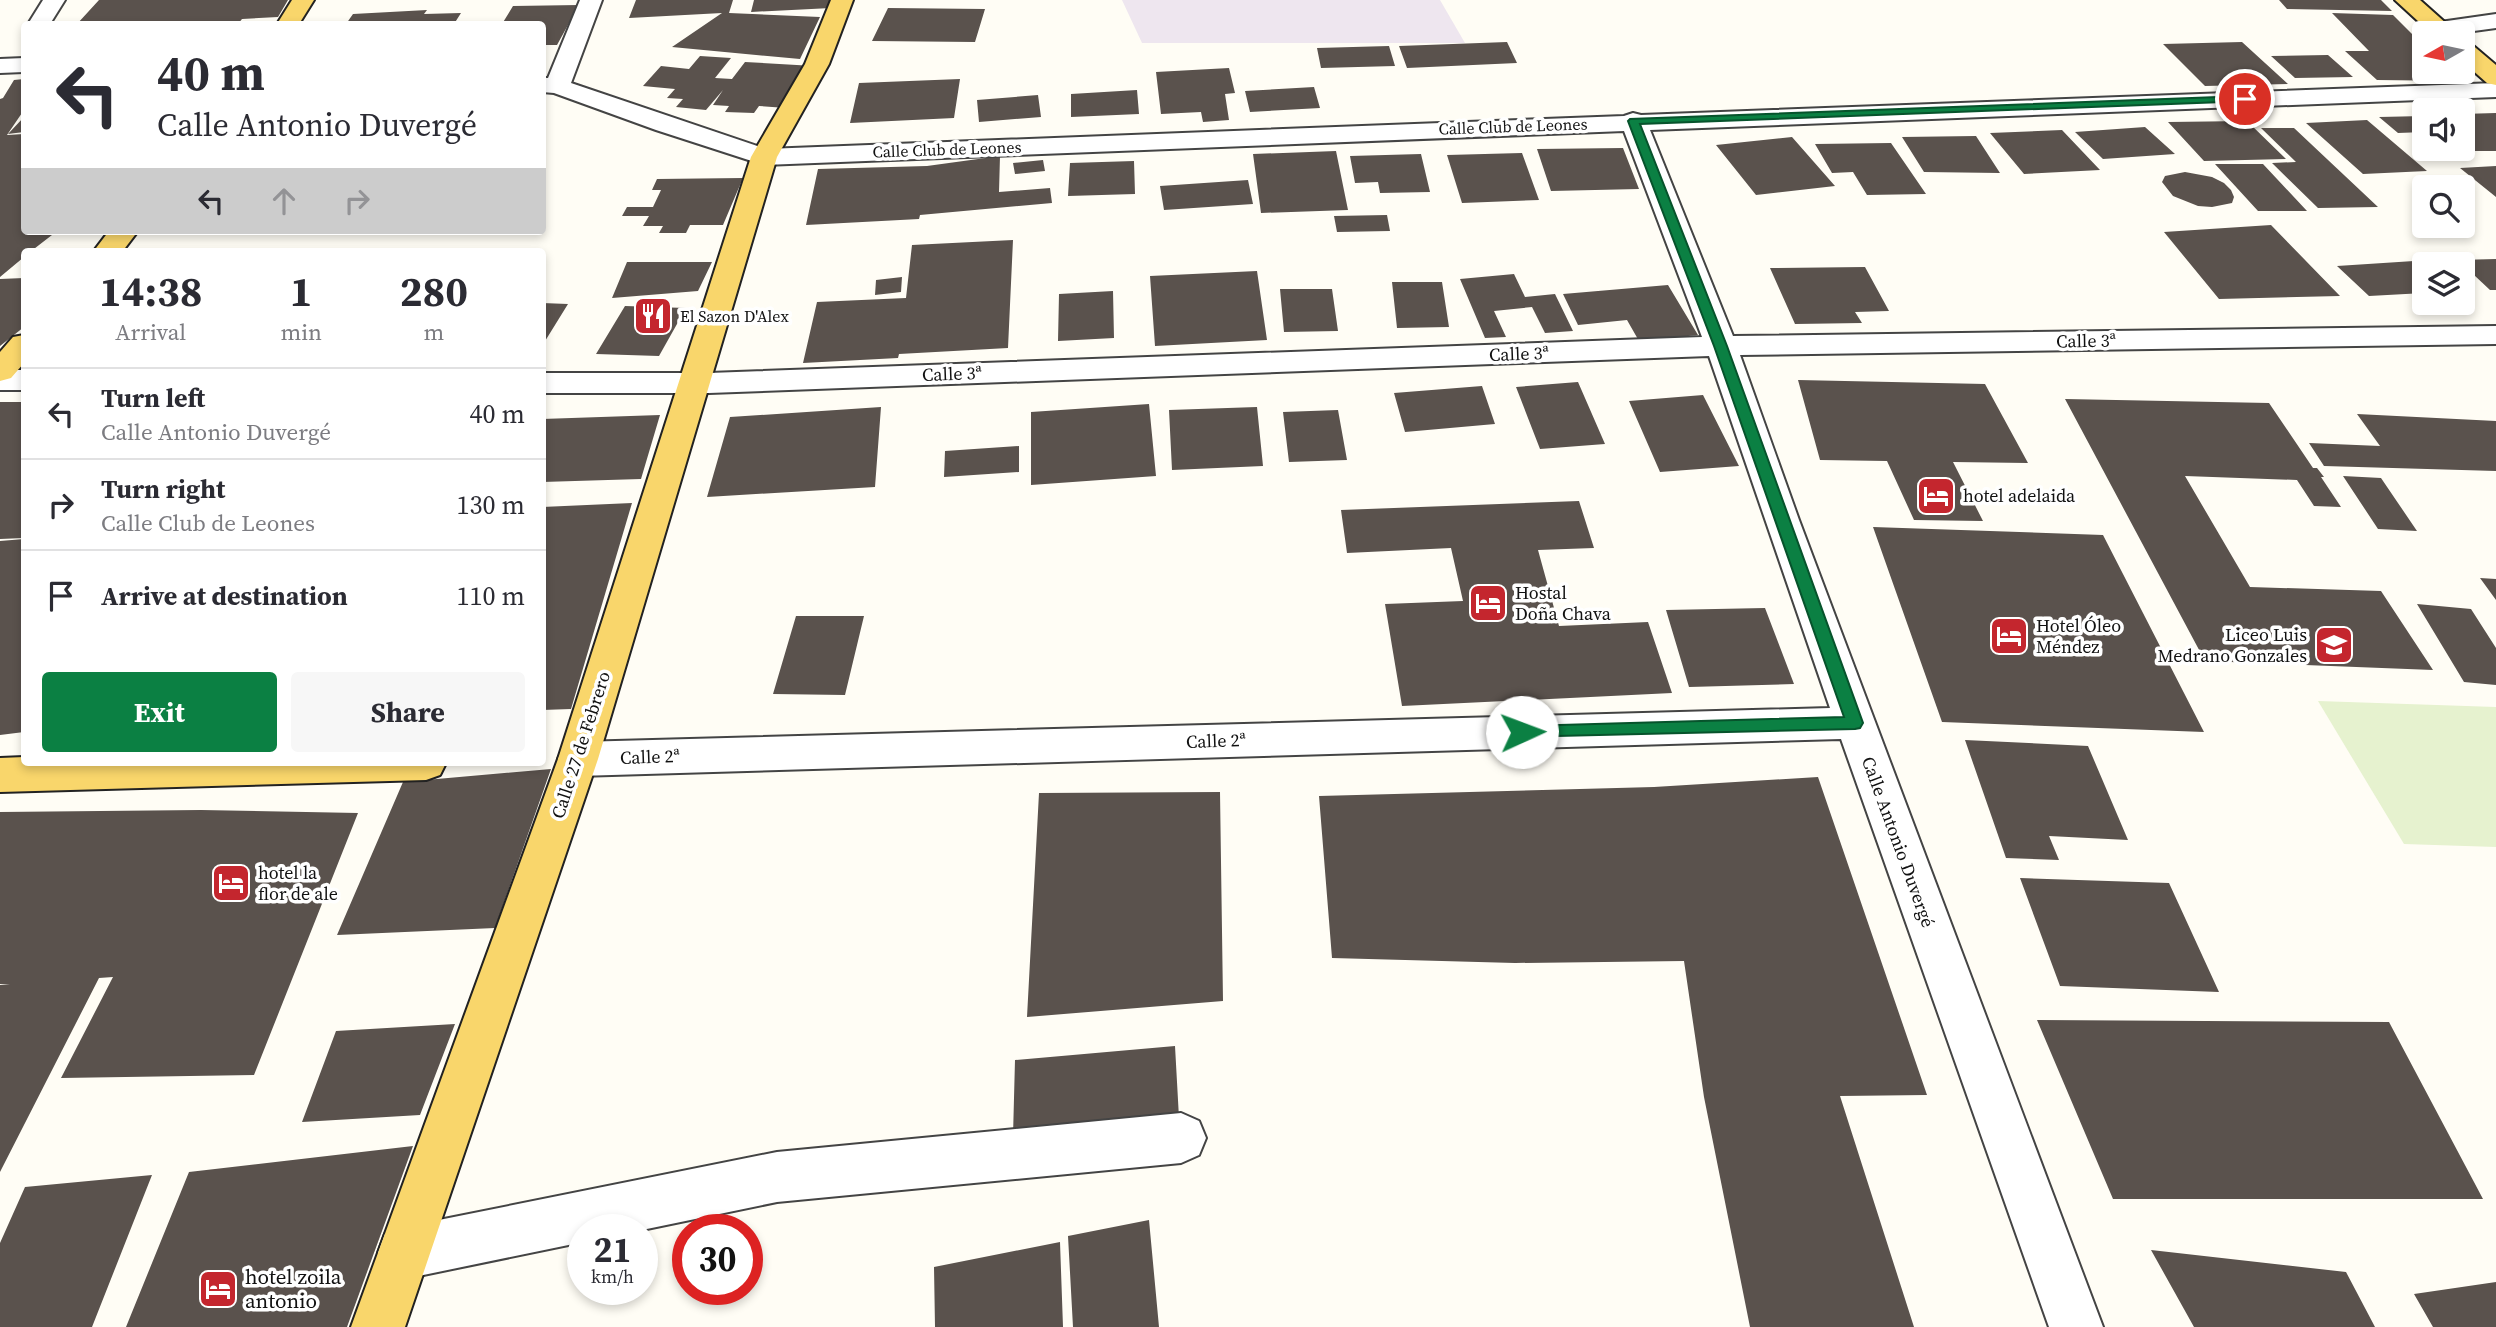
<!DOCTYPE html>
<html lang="en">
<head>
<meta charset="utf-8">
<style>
  body { margin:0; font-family:"Source Serif 4",serif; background:#f7f7f7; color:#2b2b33; height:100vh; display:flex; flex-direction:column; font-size:26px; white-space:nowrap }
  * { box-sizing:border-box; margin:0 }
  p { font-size:23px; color:#7c7c81 }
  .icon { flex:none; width:38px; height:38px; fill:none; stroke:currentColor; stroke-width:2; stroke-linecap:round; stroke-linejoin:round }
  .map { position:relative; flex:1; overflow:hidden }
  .panel { position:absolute; left:21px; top:248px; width:525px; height:518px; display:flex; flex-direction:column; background:#fff; border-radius:7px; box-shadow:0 4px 10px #0003 }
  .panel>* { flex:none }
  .top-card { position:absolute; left:21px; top:21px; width:525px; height:214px; border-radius:7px; box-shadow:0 4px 10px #0003; background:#fff; color:#2b2b33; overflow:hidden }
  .needle { width:46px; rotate:261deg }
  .fabs { position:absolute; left:2412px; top:21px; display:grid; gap:14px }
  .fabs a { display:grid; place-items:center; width:63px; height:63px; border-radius:7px; background:#fff; box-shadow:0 4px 10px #0003; font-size:35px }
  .speed { position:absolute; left:567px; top:1214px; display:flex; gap:14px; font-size:35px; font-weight:700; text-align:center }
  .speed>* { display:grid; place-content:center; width:91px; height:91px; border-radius:50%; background:#fff; box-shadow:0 4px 10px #0003; line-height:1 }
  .speed small { font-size:18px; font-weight:400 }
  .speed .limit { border:10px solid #d22; background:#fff; color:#111 }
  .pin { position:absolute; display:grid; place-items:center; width:60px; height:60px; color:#fff; margin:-30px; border:4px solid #fff; border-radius:50%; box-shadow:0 2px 7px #0007 }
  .me { position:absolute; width:77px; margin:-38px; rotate:88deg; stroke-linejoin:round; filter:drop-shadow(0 0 5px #0008) }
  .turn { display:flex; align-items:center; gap:24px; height:147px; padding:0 21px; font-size:32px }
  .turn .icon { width:91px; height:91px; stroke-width:2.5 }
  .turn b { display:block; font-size:49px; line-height:60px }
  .lanes { display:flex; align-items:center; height:66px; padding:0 21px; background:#0003; justify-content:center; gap:35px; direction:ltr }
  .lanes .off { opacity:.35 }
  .eta { display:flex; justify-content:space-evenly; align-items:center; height:119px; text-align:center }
  .eta b { font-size:42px; font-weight:700; line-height:49px }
  .primary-button { display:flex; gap:14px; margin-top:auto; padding:14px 21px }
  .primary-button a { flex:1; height:80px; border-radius:7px; background:#0b8043; color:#fff; font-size:28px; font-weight:700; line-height:80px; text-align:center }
  .primary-button a+a { background:#f7f7f7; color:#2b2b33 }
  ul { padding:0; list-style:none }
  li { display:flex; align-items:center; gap:21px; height:91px; padding:0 21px; border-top:2px solid #e1e1e2 }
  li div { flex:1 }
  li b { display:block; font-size:26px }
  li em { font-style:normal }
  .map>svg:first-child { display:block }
</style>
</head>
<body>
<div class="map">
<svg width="2496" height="1327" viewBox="0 0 2496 1327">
  <rect width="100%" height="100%" fill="#fffdf5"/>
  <path fill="#eee6ef" d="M 1122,0 L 1440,0 L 1465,43 L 1142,43 Z"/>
  <path fill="#e6f2cf" d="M 2318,701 L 2496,707 L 2496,847 L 2404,844 Z"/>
  <path fill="#5a524d" d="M 99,0 L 288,0 L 278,17 L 242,19 L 238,24 L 77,24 Z
    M 636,0 L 733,0 L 729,13 L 820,17 L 800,59 L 672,47 L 722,13 L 629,18 Z
    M 754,0 L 832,0 L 831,8 L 751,12 Z
    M 2279,0 L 2381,0 L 2392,11 L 2287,9 Z
    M 579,5 L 557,45 L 542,45 L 542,24 L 502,24 L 513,6 Z
    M 888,8 L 985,9 L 975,42 L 872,41 Z
    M 427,10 L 424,14 L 461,13 L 454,24 L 346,24 L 353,14 Z
    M 2332,13 L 2393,15 L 2424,46 L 2424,72 L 2453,72 L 2463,81 L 2377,80 L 2345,51 L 2369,51 Z
    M 1507,42 L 1517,63 L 1407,68 L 1399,46 Z
    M 2242,42 L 2288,84 L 2205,86 L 2163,44 Z
    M 1389,46 L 1395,66 L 1321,68 L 1317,48 Z
    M 2328,55 L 2353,77 L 2295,78 L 2271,56 Z
    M 700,56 L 731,58 L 715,78 L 732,79 L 745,62 L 814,66 L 786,108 L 759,106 L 754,113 L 725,112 L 729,106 L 713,105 L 723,90 L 706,110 L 676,107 L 683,99 L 667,98 L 675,89 L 643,86 L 661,66 L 689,69 Z
    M 1229,68 L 1235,93 L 1225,94 L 1229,120 L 1203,122 L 1201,112 L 1161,114 L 1156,72 Z
    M 24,79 L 24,110 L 7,135 L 24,134 L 24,231 L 68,233 L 52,235 L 30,252 L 24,252 L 24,257 L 0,277 L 0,99 L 3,98 L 14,80 Z
    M 960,79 L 954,118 L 850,123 L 859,83 Z
    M 1314,87 L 1320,108 L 1250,112 L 1245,91 Z
    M 1137,90 L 1139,114 L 1071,117 L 1071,94 Z
    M 1038,95 L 1041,117 L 979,122 L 977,100 Z
    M 2496,113 L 2496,151 L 2473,151 L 2462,143 L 2462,114 Z
    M 2424,116 L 2424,132 L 2398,133 L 2379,117 Z
    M 24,117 L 24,132 L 8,134 Z
    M 2367,120 L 2427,171 L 2363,174 L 2306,123 Z
    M 2247,121 L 2286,159 L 2204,161 L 2168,122 Z
    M 2145,127 L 2175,154 L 2103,159 L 2075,132 Z
    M 2261,128 L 2294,128 L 2378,207 L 2318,208 L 2272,163 L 2296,162 Z
    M 2062,130 L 2100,170 L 2024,174 L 1990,133 Z
    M 1976,136 L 2000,173 L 1924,172 L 1902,137 Z
    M 1792,137 L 1835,186 L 1756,195 L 1716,145 Z
    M 1891,143 L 1926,194 L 1867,195 L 1853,172 L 1832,173 L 1815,144 Z
    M 1623,148 L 1639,189 L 1551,191 L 1537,149 Z
    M 1336,151 L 1348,210 L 1261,213 L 1253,154 Z
    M 1522,153 L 1539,200 L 1462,203 L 1447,155 Z
    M 1421,154 L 1430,192 L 1380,193 L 1378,182 L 1355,183 L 1350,156 Z
    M 1000,156 L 999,192 L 1050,188 L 1052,203 L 920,215 L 919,219 L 806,225 L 818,169 L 927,166 Z
    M 1043,160 L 1045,171 L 1015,174 L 1013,163 Z
    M 1134,161 L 1135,194 L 1068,196 L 1070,163 Z
    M 2215,164 L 2263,164 L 2307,211 L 2258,211 Z
    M 2496,166 L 2496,197 L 2460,168 Z
    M 2185,172 L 2212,177 L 2224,183 L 2231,190 L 2234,197 L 2232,203 L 2212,207 L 2198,206 L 2173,196 L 2162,182 L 2165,176 Z
    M 743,178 L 723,225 L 690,225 L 686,233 L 659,233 L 663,226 L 643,226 L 649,216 L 622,216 L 627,207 L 653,207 L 661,190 L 652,190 L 657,179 Z
    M 1248,180 L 1253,204 L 1164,210 L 1160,186 Z
    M 1387,215 L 1390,231 L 1337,232 L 1334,216 Z
    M 2271,225 L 2340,296 L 2219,299 L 2164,232 Z
    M 1013,240 L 1008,348 L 899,354 L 898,358 L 803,363 L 817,302 L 906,298 L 912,245 Z
    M 2496,259 L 2496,290 L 2490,290 L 2458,260 Z
    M 2414,261 L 2424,270 L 2424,293 L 2369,296 L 2337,266 Z
    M 627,262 L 712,262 L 698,291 L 612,298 Z
    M 1865,267 L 1889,311 L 1855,312 L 1862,323 L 1795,324 L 1770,268 Z
    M 1257,271 L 1267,340 L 1155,346 L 1150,276 Z
    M 1514,274 L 1525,297 L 1555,294 L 1573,331 L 1545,333 L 1532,307 L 1494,311 L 1506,337 L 1485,338 L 1460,279 Z
    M 902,277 L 901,292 L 875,295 L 876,280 Z
    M 24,278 L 24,327 L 0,346 L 0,279 Z
    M 1392,282 L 1442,282 L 1449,327 L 1397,328 Z
    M 1668,285 L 1698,335 L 1639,341 L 1627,320 L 1578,325 L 1563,294 Z
    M 1280,289 L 1332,289 L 1338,331 L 1284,332 Z
    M 1113,291 L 1114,338 L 1058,341 L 1059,294 Z
    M 542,303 L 568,304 L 542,346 Z
    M 625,306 L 686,308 L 659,356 L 596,354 Z
    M 1798,380 L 1985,384 L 2028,463 L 1953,462 L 1983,521 L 1914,520 L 1887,461 L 1820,460 Z
    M 1578,382 L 1605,444 L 1540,449 L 1516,387 Z
    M 1482,386 L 1495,424 L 1405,432 L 1394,393 Z
    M 1703,395 L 1739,466 L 1660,472 L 1629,401 Z
    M 2065,399 L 2269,403 L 2313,468 L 2317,468 L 2324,477 L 2321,477 L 2341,507 L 2314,506 L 2297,480 L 2185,476 L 2250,587 L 2381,591 L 2433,670 L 2205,661 Z
    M 0,402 L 24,402 L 24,538 L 0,539 Z
    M 1149,404 L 1156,476 L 1031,485 L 1031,412 Z
    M 881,407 L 875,487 L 707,497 L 730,417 Z
    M 1257,407 L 1263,466 L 1172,470 L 1169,410 Z
    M 1338,410 L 1347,460 L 1289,462 L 1283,412 Z
    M 2357,414 L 2496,421 L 2496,471 L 2324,466 L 2309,443 L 2380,446 Z
    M 660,415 L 641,479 L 542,482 L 542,419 Z
    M 1019,446 L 1019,472 L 944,477 L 945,451 Z
    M 2343,476 L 2381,478 L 2417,531 L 2378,529 Z
    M 1579,501 L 1594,548 L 1538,550 L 1559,626 L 1648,622 L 1672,693 L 1402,706 L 1385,604 L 1463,601 L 1451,548 L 1347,553 L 1341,510 Z
    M 632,503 L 571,709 L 542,710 L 542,507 Z
    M 1873,527 L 2103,535 L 2204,732 L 1942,722 Z
    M 24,539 L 24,732 L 0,735 L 0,541 Z
    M 2480,578 L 2496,579 L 2496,600 Z
    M 2417,604 L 2471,609 L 2496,648 L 2496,685 L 2464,682 Z
    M 1765,608 L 1794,684 L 1689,687 L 1666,610 Z
    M 796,616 L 864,616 L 845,695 L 773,694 Z
    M 1965,740 L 2088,746 L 2128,840 L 2049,836 L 2059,860 L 2006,858 Z
    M 551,769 L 495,928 L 337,935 L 403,782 Z
    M 1818,777 L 1927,1095 L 1840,1096 L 1914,1327 L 1750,1327 L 1704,1097 L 1684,961 L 1515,963 L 1332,958 L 1319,796 L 1654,787 Z
    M 1220,792 L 1223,1001 L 1027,1017 L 1039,793 Z
    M 201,810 L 358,813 L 254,1075 L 61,1078 L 113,977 L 99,978 L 0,1172 L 0,985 L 10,984 L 0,984 L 0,812 Z
    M 2020,878 L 2169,883 L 2219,992 L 2060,986 Z
    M 2037,1020 L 2389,1022 L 2483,1199 L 2113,1199 Z
    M 455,1024 L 420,1115 L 302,1122 L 336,1031 Z
    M 1175,1046 L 1179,1118 L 1013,1136 L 1015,1060 Z
    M 413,1146 L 347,1327 L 126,1327 L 189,1172 Z
    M 152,1175 L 92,1327 L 0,1327 L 0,1243 L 25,1187 Z
    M 1149,1220 L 1159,1327 L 1073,1327 L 1068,1236 Z
    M 1060,1242 L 1063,1327 L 935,1327 L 934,1267 Z
    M 2151,1250 L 2346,1272 L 2375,1327 L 2194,1327 Z
    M 2496,1282 L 2496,1327 L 2433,1327 L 2414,1294 Z"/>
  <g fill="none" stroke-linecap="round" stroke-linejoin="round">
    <defs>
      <path id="minor" d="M 43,0 L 65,0 L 50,24 L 28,24 Z
        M 580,0 L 602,0 L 571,83 L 766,149 L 1624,116 L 1633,113 L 1641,115 L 2496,83 L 2496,97 L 1650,130 L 1733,336 L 2496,326 L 2496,344 L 1740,355 L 1799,520 L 2103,1327 L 2049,1327 L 1841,739 L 578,776 L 564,771 L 558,759 L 564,747 L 578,742 L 1830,708 L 1709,356 L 709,393 L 542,393 L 542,373 L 709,373 L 1702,337 L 1624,131 L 764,165 L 656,130 L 554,93 L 542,92 L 542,78 L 548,78 Z
        M 2496,14 L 2496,28 L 2459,33 L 2431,33 L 2428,29 L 2432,24 L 2440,22 Z
        M 24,58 L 24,72 L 0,73 L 0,59 Z
        M 0,370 L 24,370 L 24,390 L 0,390 Z
        M 1181,1113 L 1199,1121 L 1206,1138 L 1199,1155 L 1181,1163 L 777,1202 L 642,1230 L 583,1230 L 583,1242 L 404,1279 L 385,1272 L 378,1253 L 385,1234 L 404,1227 L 777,1152 Z"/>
      <path id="major" d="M 292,0 L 314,0 L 299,24 L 277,24 Z
        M 831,0 L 853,0 L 829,64 L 777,157 L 598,759 L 405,1327 L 351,1327 L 558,759 L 751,157 L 805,64 Z
        M 2395,0 L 2420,0 L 2457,33 L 2431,33 Z
        M 2462,41 L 2470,43 L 2496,65 L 2496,85 L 2487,83 L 2462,61 Z
        M 109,231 L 138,231 L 122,252 L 93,252 Z
        M 24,335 L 24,363 L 11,378 L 0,381 L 0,352 L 13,337 Z
        M 24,757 L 24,763 L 446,763 L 440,775 L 426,780 L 0,792 L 0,758 Z"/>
    </defs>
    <use href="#minor" stroke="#444" stroke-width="4"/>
    <use href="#major" stroke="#222" stroke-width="4"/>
    <use href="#minor" fill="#fff" fill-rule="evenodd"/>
    <use href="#major" fill="#f9d66b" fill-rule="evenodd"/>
  </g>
  <path fill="#0b8043" stroke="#07532c" stroke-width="2" d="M 2245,96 L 2249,97 L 2249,101 L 1640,124 L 1727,346 L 1863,723 L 1860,728 L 1855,729 L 1516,737 L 1513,732 L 1516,728 L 1522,726 L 1844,717 L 1714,346 L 1628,121 L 1630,119 Z"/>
  <defs>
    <symbol id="restaurant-square" viewBox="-11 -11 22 22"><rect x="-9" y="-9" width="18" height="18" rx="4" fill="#c4262e" stroke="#fff"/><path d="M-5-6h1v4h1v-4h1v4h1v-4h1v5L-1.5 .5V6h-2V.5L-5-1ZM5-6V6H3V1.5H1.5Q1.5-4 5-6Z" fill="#fff"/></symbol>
    <symbol id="hotel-square" viewBox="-11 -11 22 22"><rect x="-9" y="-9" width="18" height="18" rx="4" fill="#c4262e" stroke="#fff"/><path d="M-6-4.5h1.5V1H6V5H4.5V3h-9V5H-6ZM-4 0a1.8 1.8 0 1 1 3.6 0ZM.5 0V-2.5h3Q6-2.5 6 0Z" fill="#fff"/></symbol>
    <symbol id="school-square" viewBox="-11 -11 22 22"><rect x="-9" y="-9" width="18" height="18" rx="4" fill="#c4262e" stroke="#fff"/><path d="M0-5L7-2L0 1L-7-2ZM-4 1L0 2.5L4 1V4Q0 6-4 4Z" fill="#fff"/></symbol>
  </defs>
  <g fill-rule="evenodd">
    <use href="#restaurant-square" x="631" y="294" width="44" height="44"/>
    <use href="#hotel-square" x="1914" y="474" width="44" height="44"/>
    <use href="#hotel-square" x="1466" y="581" width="44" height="44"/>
    <use href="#hotel-square" x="1987" y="614" width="44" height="44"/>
    <use href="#school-square" x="2312" y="623" width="44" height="44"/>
    <use href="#hotel-square" x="209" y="861" width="44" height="44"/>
    <use href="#hotel-square" x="196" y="1267" width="44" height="44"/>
  </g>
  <g text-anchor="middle" stroke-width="7" stroke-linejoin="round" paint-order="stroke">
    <g font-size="16" fill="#111" stroke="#fff">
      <text transform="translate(1513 126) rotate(-2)" y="6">Calle Club de Leones</text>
      <text transform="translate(947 149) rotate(-2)" y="6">Calle Club de Leones</text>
    </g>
    <g font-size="16" fill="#111" stroke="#fff" text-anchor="start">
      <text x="680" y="322">El Sazon D'Alex</text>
    </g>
    <g font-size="18" fill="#111" stroke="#fff">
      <text transform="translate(2086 341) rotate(-1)" y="6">Calle 3ª</text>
      <text transform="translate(1519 354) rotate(-2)" y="6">Calle 3ª</text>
      <text transform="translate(952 374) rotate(-2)" y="6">Calle 3ª</text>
      <text transform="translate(1216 741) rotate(-2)" y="6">Calle 2ª</text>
      <text transform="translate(581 745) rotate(-72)" y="6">Calle 27 de Febrero</text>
      <text transform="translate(650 757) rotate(-2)" y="6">Calle 2ª</text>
      <text transform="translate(1898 842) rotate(70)" y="6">Calle Antonio Duvergé</text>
    </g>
    <g font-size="18" fill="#111" stroke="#fff" text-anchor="start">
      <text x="1963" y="502">hotel adelaida</text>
      <text x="1515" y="599">Hostal<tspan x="1515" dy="21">Doña Chava</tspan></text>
      <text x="2036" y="632">Hotel Óleo<tspan x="2036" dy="21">Méndez</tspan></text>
      <text x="2307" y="641" text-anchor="end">Liceo Luis<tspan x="2307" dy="21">Medrano Gonzales</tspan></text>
      <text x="258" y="879">hotel la<tspan x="258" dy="21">flor de ale</tspan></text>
    </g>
    <g font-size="21" fill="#111" stroke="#fff" text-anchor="start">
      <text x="245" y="1284">hotel zoila<tspan x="245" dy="24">antonio</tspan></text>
    </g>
  </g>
</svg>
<div class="fabs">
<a><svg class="needle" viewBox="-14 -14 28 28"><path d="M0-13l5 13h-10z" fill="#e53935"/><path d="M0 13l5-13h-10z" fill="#7c7c81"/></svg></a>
<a><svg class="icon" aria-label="sound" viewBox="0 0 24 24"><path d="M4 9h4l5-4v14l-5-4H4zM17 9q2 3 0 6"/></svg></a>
<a><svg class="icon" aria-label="search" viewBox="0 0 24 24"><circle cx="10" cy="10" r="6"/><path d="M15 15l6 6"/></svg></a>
<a><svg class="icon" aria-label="layers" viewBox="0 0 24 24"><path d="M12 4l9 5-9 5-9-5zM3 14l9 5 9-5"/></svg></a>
</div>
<div class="speed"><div>21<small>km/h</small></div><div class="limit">30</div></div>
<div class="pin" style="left:2245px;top:99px;background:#d93025"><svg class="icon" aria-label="arrive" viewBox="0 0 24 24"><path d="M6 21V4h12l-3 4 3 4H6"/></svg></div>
<svg class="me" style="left:1522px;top:732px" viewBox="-20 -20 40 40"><circle r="19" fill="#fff"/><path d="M0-13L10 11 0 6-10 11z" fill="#0b8043"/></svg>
<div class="top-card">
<div class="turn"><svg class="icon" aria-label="left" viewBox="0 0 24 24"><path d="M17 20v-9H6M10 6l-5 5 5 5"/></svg><div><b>40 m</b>Calle Antonio Duvergé</div></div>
<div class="lanes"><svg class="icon" aria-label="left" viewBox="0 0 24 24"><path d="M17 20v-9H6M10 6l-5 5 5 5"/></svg><svg class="icon off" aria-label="ahead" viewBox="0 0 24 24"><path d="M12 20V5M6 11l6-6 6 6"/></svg><svg class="icon off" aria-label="right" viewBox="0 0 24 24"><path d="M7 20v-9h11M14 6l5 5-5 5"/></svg></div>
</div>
<section class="panel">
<div class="eta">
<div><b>14:38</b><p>Arrival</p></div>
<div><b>1</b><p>min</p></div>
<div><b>280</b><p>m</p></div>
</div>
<ul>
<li><svg class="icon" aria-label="left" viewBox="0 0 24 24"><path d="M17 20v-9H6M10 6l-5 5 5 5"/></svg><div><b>Turn left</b><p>Calle Antonio Duvergé</p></div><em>40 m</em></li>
<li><svg class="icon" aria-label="right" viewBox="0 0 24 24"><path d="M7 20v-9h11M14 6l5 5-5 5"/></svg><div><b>Turn right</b><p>Calle Club de Leones</p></div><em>130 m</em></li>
<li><svg class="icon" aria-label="arrive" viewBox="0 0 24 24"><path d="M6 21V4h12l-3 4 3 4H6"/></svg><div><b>Arrive at destination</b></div><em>110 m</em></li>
</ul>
<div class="primary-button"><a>Exit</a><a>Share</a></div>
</section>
</div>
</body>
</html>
